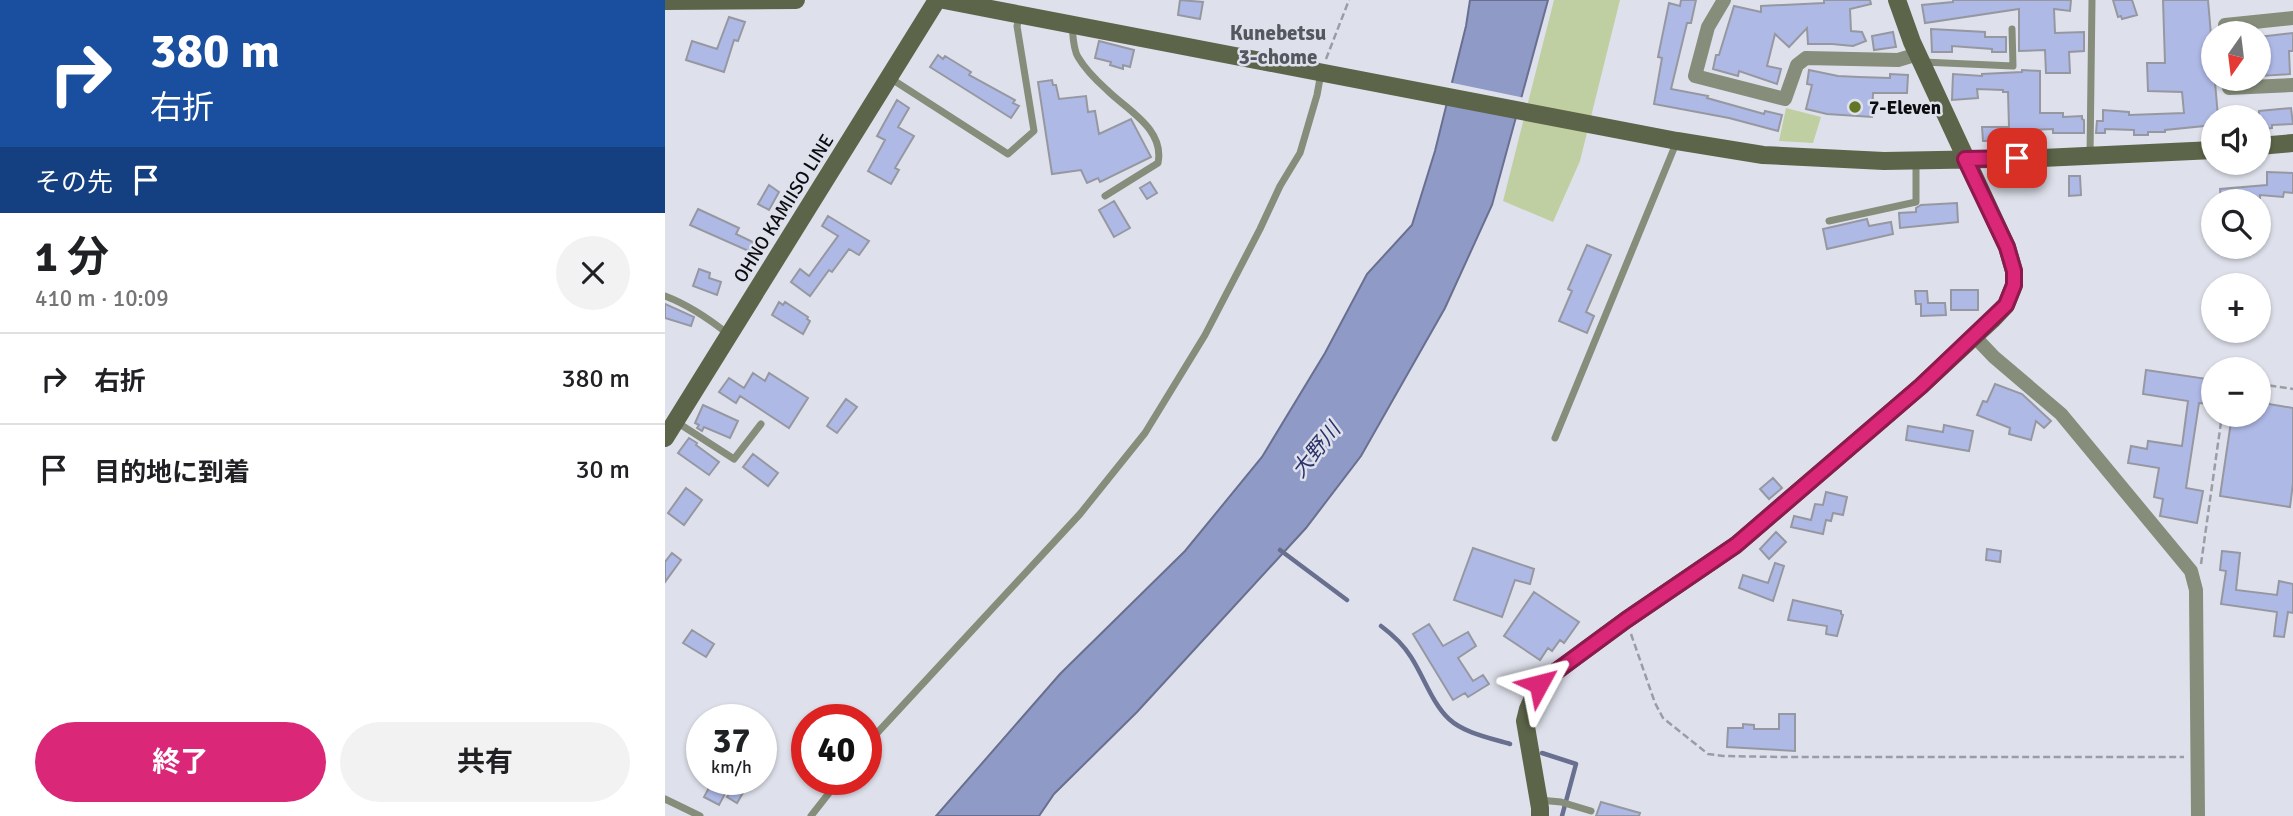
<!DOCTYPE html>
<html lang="ja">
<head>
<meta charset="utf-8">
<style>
  body { margin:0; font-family:Signika,"Noto Sans JP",sans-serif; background:#f2f2f2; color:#202124; height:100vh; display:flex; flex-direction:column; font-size:26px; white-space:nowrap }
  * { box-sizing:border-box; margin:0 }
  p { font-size:23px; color:#757577 }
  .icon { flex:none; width:38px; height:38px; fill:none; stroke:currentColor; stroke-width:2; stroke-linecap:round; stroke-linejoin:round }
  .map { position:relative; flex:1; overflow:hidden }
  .drawer { display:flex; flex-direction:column; background:#fff; width:665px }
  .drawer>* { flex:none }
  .hud { background:#1a4fa0; color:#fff; overflow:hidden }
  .needle { width:46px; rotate:194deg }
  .tools { position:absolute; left:1536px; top:21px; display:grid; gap:14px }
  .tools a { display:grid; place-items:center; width:70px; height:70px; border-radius:50%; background:#fff; box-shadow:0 2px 5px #0004; font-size:35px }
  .speed { position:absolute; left:21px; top:704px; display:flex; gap:14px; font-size:35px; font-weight:700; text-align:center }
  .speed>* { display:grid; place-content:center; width:91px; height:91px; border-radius:50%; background:#fff; box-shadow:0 2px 5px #0004; line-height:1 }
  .speed small { font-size:18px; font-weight:400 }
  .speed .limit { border:10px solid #d22; background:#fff; color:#111 }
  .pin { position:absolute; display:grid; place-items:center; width:60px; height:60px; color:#fff; margin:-30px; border-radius:14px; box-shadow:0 4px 10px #0006 }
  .me { position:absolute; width:77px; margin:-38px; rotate:52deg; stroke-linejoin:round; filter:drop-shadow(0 0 5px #0008) }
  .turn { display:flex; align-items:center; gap:24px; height:147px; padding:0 35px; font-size:32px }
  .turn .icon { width:91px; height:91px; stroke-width:2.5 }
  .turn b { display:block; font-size:49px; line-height:60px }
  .then { display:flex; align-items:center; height:66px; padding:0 35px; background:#0003; gap:14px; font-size:26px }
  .round { display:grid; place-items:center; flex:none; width:74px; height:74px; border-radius:37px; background:#f2f2f2 }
  .overview { display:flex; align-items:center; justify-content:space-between; height:119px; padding:0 35px }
  h1 { font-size:42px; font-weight:700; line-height:52px }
  .button { display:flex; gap:14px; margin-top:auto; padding:14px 35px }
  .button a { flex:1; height:80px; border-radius:42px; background:#db2777; color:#fff; font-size:28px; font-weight:700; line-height:80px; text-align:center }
  .button a+a { background:#f2f2f2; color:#202124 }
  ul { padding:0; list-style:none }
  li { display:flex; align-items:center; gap:21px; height:91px; padding:0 35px; border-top:2px solid #e0e0e0 }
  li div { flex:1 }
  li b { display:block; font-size:26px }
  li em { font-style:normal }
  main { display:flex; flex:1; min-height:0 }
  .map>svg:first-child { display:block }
</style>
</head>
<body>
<main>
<section class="drawer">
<div class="hud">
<div class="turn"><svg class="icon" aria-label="right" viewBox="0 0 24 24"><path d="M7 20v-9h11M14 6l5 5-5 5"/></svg><div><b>380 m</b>右折</div></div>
<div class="then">その先<svg class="icon" aria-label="arrive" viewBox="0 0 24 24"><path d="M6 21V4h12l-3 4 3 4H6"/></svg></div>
</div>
<div class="overview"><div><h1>1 分</h1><p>410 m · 10:09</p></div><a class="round"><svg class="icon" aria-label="close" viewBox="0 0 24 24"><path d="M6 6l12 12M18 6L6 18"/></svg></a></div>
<ul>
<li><svg class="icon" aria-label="right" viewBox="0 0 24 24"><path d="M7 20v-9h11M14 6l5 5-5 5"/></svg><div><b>右折</b></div><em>380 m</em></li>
<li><svg class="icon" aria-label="arrive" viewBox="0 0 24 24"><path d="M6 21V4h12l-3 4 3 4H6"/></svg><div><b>目的地に到着</b></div><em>30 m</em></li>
</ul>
<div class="button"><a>終了</a><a>共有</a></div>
</section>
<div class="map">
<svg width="1628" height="816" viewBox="0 0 1628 816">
  <rect width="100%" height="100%" fill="#dee1eb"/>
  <path fill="#c0cfa1" d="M 889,0 L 955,0 L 915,161 L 888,222 L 838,201 Z
    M 1121,108 L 1156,117 L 1148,143 L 1114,141 Z"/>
  <path fill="#909ac6" stroke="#686f8f" stroke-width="2" d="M 805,0 L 883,0 L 827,205 L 780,308 L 696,456 L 641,528 L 472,712 L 389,794 L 374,816 L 271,816 L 395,674 L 520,551 L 597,457 L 660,353 L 702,274 L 747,225 L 770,151 L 801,26 Z"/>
  <path fill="#dee1eb" d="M 783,82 L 860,98 L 854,119 L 778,104 Z"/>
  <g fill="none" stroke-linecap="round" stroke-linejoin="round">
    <path stroke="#686f8f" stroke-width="4.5" d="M 615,550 L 682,600
      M 716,626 C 728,635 738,644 746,657 C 759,677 767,703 784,719 C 799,733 825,738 845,744
      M 877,753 L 911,764 L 897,816"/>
  </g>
  <path fill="#afb9e6" stroke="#9698a1" stroke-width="2" d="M 515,0 L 538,2 L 535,19 L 513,15 Z
    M 1016,0 L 1031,0 L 1026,23 L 1022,23 L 1006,89 L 1043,96 L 1042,98 L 1099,114 L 1100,111 L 1117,115 L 1113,131 L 1064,118 L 989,104 L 997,58 L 993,57 L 1004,3 L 1015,6 Z
    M 1159,0 L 1205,0 L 1206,4 L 1185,9 L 1186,31 L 1197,32 L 1201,41 L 1188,46 L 1167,44 L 1143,44 L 1142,28 L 1124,47 L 1110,34 L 1102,66 L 1116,69 L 1112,84 L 1074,71 L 1073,76 L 1048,69 L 1051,55 L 1054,55 L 1069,6 L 1096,12 L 1096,6 L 1159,3 Z
    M 1288,0 L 1406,0 L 1405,11 L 1389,9 L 1390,33 L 1419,32 L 1419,51 L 1404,52 L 1405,73 L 1381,73 L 1380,50 L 1354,51 L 1354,9 L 1260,23 L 1257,5 L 1288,2 Z
    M 1448,0 L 1467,0 L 1472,15 L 1457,19 L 1456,16 L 1453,17 Z
    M 1498,0 L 1543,0 L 1553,117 L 1549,117 L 1549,125 L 1500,130 L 1500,132 L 1483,132 L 1483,135 L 1469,135 L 1469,130 L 1440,129 L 1440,133 L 1431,133 L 1432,121 L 1438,121 L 1438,110 L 1464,112 L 1464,115 L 1519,113 L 1517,92 L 1483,91 L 1482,63 L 1500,63 Z
    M 64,17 L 80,22 L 73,41 L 69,40 L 59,72 L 21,60 L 27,41 L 52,49 Z
    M 1266,29 L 1320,32 L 1320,37 L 1341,37 L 1341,52 L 1327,52 L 1327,49 L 1287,46 L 1287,52 L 1267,52 Z
    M 1228,32 L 1231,47 L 1209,50 L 1207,36 Z
    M 1628,33 L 1628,51 L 1624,51 L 1625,74 L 1594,76 L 1594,37 Z
    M 434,41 L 469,50 L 465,67 L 458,65 L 458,69 L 445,65 L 446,62 L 430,58 Z
    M 273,55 L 278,59 L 280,56 L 306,72 L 304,75 L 350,100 L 348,103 L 354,106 L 346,118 L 265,67 Z
    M 1144,70 L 1173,76 L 1194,77 L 1225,78 L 1225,74 L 1243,75 L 1242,93 L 1208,93 L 1207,117 L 1162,114 L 1141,109 L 1147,85 L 1142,84 Z
    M 1357,70 L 1375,71 L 1375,113 L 1398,113 L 1398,117 L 1417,116 L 1417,119 L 1419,120 L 1419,133 L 1388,133 L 1388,129 L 1364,130 L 1365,140 L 1318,141 L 1317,127 L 1344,127 L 1343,92 L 1338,92 L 1338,90 L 1312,89 L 1313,98 L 1287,100 L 1288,74 L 1317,76 L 1317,74 L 1357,72 Z
    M 387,80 L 388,85 L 391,85 L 394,99 L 421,96 L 423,112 L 430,111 L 434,134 L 466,119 L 486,157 L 435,182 L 433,178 L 422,183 L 416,170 L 387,174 L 373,82 Z
    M 232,100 L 244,108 L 233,127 L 249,136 L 230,168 L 234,170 L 226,184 L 203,171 L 220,140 L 212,136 Z
    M 1626,108 L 1628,124 L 1607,125 L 1607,128 L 1594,129 L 1594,111 Z
    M 1602,172 L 1628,173 L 1628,193 L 1619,192 L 1618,197 L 1595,195 L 1595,201 L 1556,201 L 1555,189 L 1602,185 Z
    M 1404,176 L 1415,176 L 1416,195 L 1404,196 Z
    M 485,182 L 492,193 L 482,199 L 475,188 Z
    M 104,185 L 114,192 L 104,210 L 93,204 Z
    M 449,201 L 465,228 L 449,237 L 434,210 Z
    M 1292,203 L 1293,222 L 1235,228 L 1234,213 L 1251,212 L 1251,208 L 1256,205 Z
    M 33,209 L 74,228 L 71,234 L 92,244 L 88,253 L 25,225 Z
    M 163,216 L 204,241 L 194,255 L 184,249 L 167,272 L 164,270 L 145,296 L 126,282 L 135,269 L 144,276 L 173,236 L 157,226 Z
    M 1202,219 L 1204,226 L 1226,222 L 1228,234 L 1162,249 L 1158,229 Z
    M 922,245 L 946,255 L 921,312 L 929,316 L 922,333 L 894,321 L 907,291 L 903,289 Z
    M 34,269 L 45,273 L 44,278 L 56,282 L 52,295 L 28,286 Z
    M 1286,290 L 1313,290 L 1313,310 L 1286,310 Z
    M 1250,291 L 1262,291 L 1263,303 L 1280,303 L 1281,315 L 1256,316 L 1256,304 L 1251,304 Z
    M 114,302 L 118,305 L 120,302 L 143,317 L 142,319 L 145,321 L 138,334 L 107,315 Z
    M 0,304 L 29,317 L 26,326 L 0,318 Z
    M 1481,370 L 1549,380 L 1546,404 L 1534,403 L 1521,488 L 1538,491 L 1532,523 L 1495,516 L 1498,499 L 1489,497 L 1494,468 L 1463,463 L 1466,446 L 1482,449 L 1483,441 L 1517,446 L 1523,401 L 1478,394 Z
    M 88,373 L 100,381 L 104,373 L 143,398 L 124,428 L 75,396 L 71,403 L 54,392 L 64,378 L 79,388 Z
    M 1330,384 L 1357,394 L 1386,421 L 1379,428 L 1371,421 L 1366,440 L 1344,434 L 1345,428 L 1312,415 L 1318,401 L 1322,402 Z
    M 181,399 L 192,407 L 172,433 L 162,426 Z
    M 1598,403 L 1628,408 L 1628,483 L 1625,507 L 1555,496 L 1567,415 L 1596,415 Z
    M 38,405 L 73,421 L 65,438 L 39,427 L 37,431 L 32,428 L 34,425 L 30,423 Z
    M 1279,425 L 1308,431 L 1304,451 L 1241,440 L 1243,426 L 1278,432 Z
    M 24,438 L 32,443 L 31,445 L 54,462 L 44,475 L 13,453 Z
    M 88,454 L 113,473 L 103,486 L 78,467 Z
    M 1108,478 L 1117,488 L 1104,499 L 1095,489 Z
    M 21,488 L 37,500 L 19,525 L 3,513 Z
    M 1161,492 L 1182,497 L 1178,515 L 1168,513 L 1166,521 L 1161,520 L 1158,534 L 1126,527 L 1129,516 L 1146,520 L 1150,504 L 1158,505 Z
    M 1111,532 L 1121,542 L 1104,559 L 1095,549 Z
    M 808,548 L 869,569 L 865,584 L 850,580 L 837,617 L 789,600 Z
    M 1322,549 L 1336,551 L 1335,562 L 1321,560 Z
    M 1557,551 L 1575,553 L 1571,590 L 1612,595 L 1614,581 L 1628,584 L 1628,613 L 1623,612 L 1619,637 L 1609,636 L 1612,612 L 1556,604 L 1561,571 L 1555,570 Z
    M 7,553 L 16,560 L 0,582 L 0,562 Z
    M 1110,563 L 1119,566 L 1108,601 L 1074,588 L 1078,575 L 1103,583 Z
    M 869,592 L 914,622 L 899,643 L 895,640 L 887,651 L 883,648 L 875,660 L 839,636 Z
    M 1128,600 L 1176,611 L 1176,614 L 1178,615 L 1172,636 L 1161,634 L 1162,626 L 1123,620 Z
    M 764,624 L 778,646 L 803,632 L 811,646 L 793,658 L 808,681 L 818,675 L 824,684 L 803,697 L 800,693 L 788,700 L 748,634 Z
    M 27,630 L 49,644 L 41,657 L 18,643 Z
    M 1114,714 L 1130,714 L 1130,751 L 1062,747 L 1063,728 L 1078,728 L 1078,724 L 1089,725 L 1089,729 L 1114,729 Z
    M 47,782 L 62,790 L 54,805 L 39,797 Z
    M 70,785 L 79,791 L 72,803 L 62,797 Z
    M 936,802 L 975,813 L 974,816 L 931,816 Z"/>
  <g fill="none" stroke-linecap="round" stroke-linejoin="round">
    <path stroke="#9b9da5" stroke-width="2.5" stroke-dasharray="7 3.5" stroke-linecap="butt" d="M 661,59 L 684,0
      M 1594,384 L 1628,389
      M 1536,564 L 1557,415
      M 966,634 L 990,703 L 998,718 L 1043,754 L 1058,756 L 1113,757 L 1519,757"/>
    <path stroke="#868d7a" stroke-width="7" d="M 407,25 C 408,35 408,49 413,57 C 420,69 432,81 442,90 C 462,110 500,129 493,163 L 440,196
      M 1258,62 L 1348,66 L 1347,29
      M 225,78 L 343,154 L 369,131 L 352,26 L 355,15
      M 1425,155 L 1427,0
      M 1164,221 L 1251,202 L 1251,161
      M 0,296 C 24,305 43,318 63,334
      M 10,421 L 69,459 L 96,424
      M 890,438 L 1012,141
      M 201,745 L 415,514 L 480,433 L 540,335 L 595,229 L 615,186 L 635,153 L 652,95 L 656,73
      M 0,799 L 35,816
      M 874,800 L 896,802 L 926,811
      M 146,816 L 175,779"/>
    <path stroke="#868d7a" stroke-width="14" d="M 1059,0 L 1043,27 L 1030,76 L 1120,99 L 1132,65 L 1141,58 L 1233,60 L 1253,54
      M 1561,33 L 1560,25 L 1628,18
      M 1563,79 L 1564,88 L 1628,85
      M 1309,336 L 1329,357 L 1396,414 L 1526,571 L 1531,590 L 1533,816"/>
    <path stroke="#5c6549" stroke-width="18" d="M 279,0 L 1012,141 L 1098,155 L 1219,161 L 1377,158 L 1549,150
      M 0,1 L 131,0
      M 1594,146 L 1628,143
      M 0,438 L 272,0
      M 875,816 L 875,808 L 860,721 L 863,709 L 874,684 L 961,620 L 1071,545 L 1256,386 L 1327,320 L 1341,305 L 1349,285 L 1349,271 L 1342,247 L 1247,42 L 1232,0"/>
  </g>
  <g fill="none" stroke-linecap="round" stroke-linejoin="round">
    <defs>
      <path id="route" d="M 874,684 L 961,620 L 1071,545 L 1256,386 L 1341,305 L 1349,285 L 1349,271 L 1342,247 L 1300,159 L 1352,158"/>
    </defs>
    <use href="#route" stroke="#8e194d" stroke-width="18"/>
    <use href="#route" stroke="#db2777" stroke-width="12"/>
  </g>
  <circle fill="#617626" stroke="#dee1eb" stroke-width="2.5" cx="1190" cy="107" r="7"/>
  <g text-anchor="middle" stroke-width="5" stroke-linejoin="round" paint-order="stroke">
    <g font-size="19" font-weight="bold" fill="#0b0c0f" stroke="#dee1eb" text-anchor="start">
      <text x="1204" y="114">7-Eleven</text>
    </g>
    <g font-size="19" fill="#0b0c0f" stroke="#dee1eb">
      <text transform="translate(118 208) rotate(-58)" y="7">OHNO KAMIISO LINE</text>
    </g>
    <g font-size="21" font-weight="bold" fill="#55575f" stroke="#dee1eb">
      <text x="613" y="40">Kunebetsu<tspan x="613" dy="24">3-chome</tspan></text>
    </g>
    <g font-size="21" font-style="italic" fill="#2b3169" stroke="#dee1eb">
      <text transform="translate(651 450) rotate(-51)" y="7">大野川</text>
    </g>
  </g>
</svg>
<div class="tools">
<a><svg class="needle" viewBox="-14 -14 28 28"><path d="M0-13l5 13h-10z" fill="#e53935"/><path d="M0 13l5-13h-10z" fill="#757577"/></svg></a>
<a><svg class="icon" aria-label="sound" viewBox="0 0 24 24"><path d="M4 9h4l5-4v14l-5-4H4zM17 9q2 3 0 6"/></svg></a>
<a><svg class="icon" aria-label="search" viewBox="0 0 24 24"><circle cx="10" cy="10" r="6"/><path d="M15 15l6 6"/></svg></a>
<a>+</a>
<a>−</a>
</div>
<div class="speed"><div>37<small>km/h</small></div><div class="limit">40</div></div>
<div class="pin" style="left:1352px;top:158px;background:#d93025"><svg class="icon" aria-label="arrive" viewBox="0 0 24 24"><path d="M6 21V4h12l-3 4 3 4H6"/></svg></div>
<svg class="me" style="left:874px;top:684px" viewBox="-20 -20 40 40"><path d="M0-17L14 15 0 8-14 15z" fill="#db2777" stroke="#fff" stroke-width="4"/></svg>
</div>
</main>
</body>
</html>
